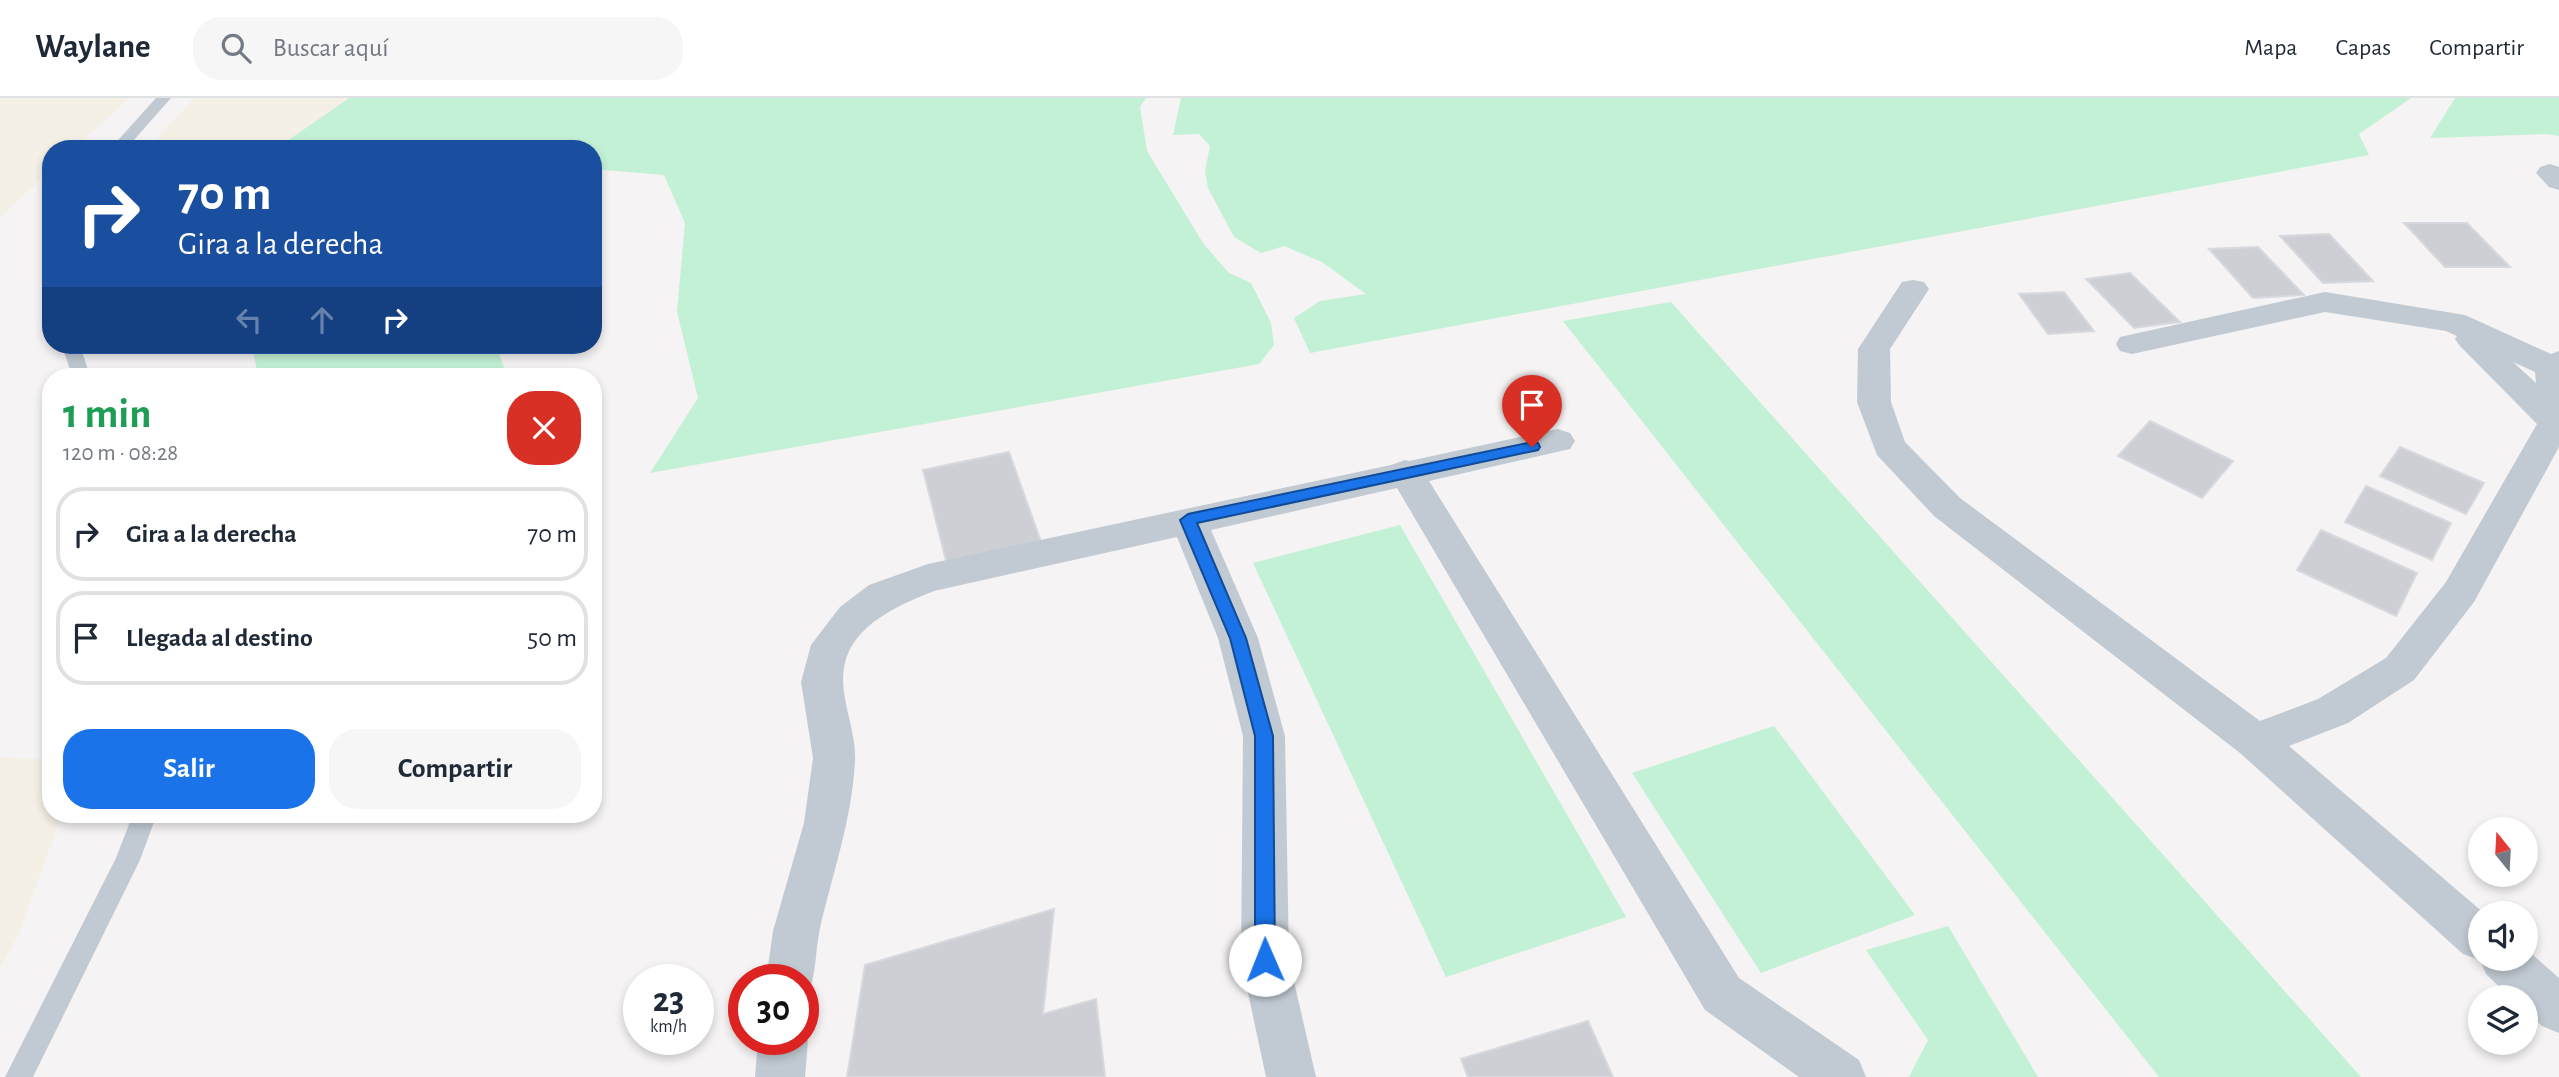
<!DOCTYPE html>
<html lang="es">
<head>
<meta charset="utf-8">
<style>
  body { margin:0; font-family:"Alegreya Sans",sans-serif; background:#f6f6f7; color:#1f2937; height:100vh; display:flex; flex-direction:column; font-size:26px; white-space:nowrap }
  * { box-sizing:border-box; margin:0 }
  p { font-size:23px; color:#747a83 }
  .icon { flex:none; width:38px; height:38px; fill:none; stroke:currentColor; stroke-width:2; stroke-linecap:round; stroke-linejoin:round }
  .map { position:relative; flex:1; overflow:hidden }
  .sheet { position:absolute; left:42px; top:270px; width:560px; height:455px; display:flex; flex-direction:column; background:#fff; border-radius:28px; box-shadow:0 4px 10px #0003 }
  .sheet>* { flex:none }
  .banner { position:absolute; left:42px; top:42px; width:560px; height:214px; border-radius:28px; box-shadow:0 4px 10px #0003; background:#1a4fa0; color:#fff; overflow:hidden }
  .needle { width:46px; rotate:342deg }
  .buttons { position:absolute; left:2468px; top:719px; display:grid; gap:14px }
  .buttons a { display:grid; place-items:center; width:70px; height:70px; border-radius:50%; background:#fff; box-shadow:0 4px 10px #0003; font-size:35px }
  .speed { position:absolute; left:623px; top:866px; display:flex; gap:14px; font-size:35px; font-weight:700; text-align:center }
  .speed>* { display:grid; place-content:center; width:91px; height:91px; border-radius:50%; background:#fff; box-shadow:0 4px 10px #0003; line-height:1 }
  .speed small { font-size:18px; font-weight:400 }
  .speed .limit { border:10px solid #d22; background:#fff; color:#111 }
  .pin { position:absolute; display:grid; place-items:center; width:60px; height:60px; color:#fff; margin:-72px -30px; border-radius:50% 50% 50% 0; rotate:-45deg; box-shadow:0 0 7px #0007 }
  .pin .icon { rotate:45deg }
  .me { position:absolute; width:77px; margin:-38px; rotate:359deg; stroke-linejoin:round; filter:drop-shadow(0 0 5px #0008) }
  .turn { display:flex; align-items:center; gap:24px; height:147px; padding:0 21px; font-size:32px }
  .turn .icon { width:91px; height:91px; stroke-width:2.5 }
  .turn b { display:block; font-size:49px; line-height:60px }
  .lanes { display:flex; align-items:center; height:66px; padding:0 21px; background:#0003; justify-content:center; gap:35px; direction:ltr }
  .lanes .off { opacity:.35 }
  .round { display:grid; place-items:center; flex:none; width:74px; height:74px; border-radius:28px; background:#f6f6f7 }
  .head { display:flex; align-items:center; justify-content:space-between; height:119px; padding:0 21px }
  h1 { font-size:42px; font-weight:700; line-height:52px; color:#1e9e55 }
  .action { display:flex; gap:14px; margin-top:auto; padding:14px 21px }
  .action a { flex:1; height:80px; border-radius:28px; background:#1a73e8; color:#fff; font-size:28px; font-weight:700; line-height:80px; text-align:center }
  .action a+a { background:#f6f6f7; color:#1f2937 }
  ul { padding:0; list-style:none }
  li { display:flex; align-items:center; gap:21px; height:94px; margin:0 14px 10px; padding:0 7px; border:4px solid #e0e1e3; border-radius:28px }
  li div { flex:1 }
  li b { display:block; font-size:26px }
  li em { font-style:normal }
  header { display:flex; align-items:center; gap:42px; box-sizing:border-box; height:98px; padding:0 35px; background:#fff; border-bottom:2px solid #e0e1e3 }
  header strong { font-size:33px }
  nav { display:flex; gap:38px; margin-inline-start:auto; font-size:24px }
  .search { width:490px; height:63px; background:#f6f6f7; display:flex; align-items:center; gap:18px; box-sizing:border-box; padding:0 24px; border-radius:28px; color:#747a83; font-size:26px }
  .map>svg:first-child { display:block }
</style>
</head>
<body>
<header>
<strong>Waylane</strong>
<div class="search"><svg class="icon" aria-label="search" viewBox="0 0 24 24"><circle cx="10" cy="10" r="6"/><path d="M15 15l6 6"/></svg>Buscar aquí</div>
<nav><a>Mapa</a><a>Capas</a><a>Compartir</a></nav>
</header>
<div class="map">
<svg width="2559" height="979" viewBox="0 0 2559 979">
  <rect width="100%" height="100%" fill="#f5f3f3"/>
  <path fill="#c3f1d5" d="M 349,0 L 1146,0 L 1140,9 L 1147,53 L 1203,145 L 1229,175 L 1251,185 L 1271,225 L 1274,247 L 1259,266 L 650,375 L 698,300 L 677,214 L 685,125 L 664,77 L 593,71 L 593,51 L 275,51 Z
    M 1181,0 L 2411,0 L 2359,36 L 2369,57 L 1310,255 L 1294,220 L 1320,203 L 1366,196 L 1322,164 L 1284,148 L 1261,155 L 1234,139 L 1208,90 L 1205,73 L 1210,48 L 1199,36 L 1173,37 Z
    M 2455,0 L 2559,0 L 2559,38 L 2546,36 L 2430,40 Z
    M 1671,204 L 2361,979 L 2159,979 L 1563,223 Z
    M 252,247 L 496,247 L 507,278 L 258,278 Z
    M 1400,427 L 1626,819 L 1446,879 L 1253,465 Z
    M 1774,628 L 1915,817 L 1761,875 L 1632,675 Z
    M 1948,828 L 2038,979 L 1909,979 L 1928,942 L 1866,852 Z"/>
  <path fill="#f5f0e5" d="M 0,0 L 129,0 L 74,51 L 51,51 L 51,72 L 0,119 Z
    M 194,0 L 349,0 L 275,51 L 148,51 Z
    M 0,659 L 51,662 L 51,716 L 62,716 L 19,836 L 0,870 Z"/>
  <path fill="#cdcfd5" stroke="#d7d9de" stroke-width="2" d="M 2404,125 L 2467,125 L 2510,169 L 2445,169 Z
    M 2329,136 L 2373,183 L 2323,185 L 2280,138 Z
    M 2258,149 L 2304,197 L 2253,200 L 2209,151 Z
    M 2130,175 L 2180,224 L 2134,230 L 2086,181 Z
    M 2064,194 L 2094,233 L 2048,236 L 2019,196 Z
    M 2150,323 L 2233,363 L 2202,400 L 2118,358 Z
    M 2400,349 L 2484,385 L 2466,416 L 2380,378 Z
    M 1009,354 L 1045,455 L 949,474 L 923,372 Z
    M 2366,388 L 2451,425 L 2432,462 L 2345,424 Z
    M 2321,432 L 2417,475 L 2396,518 L 2297,472 Z
    M 1054,811 L 1043,916 L 1096,901 L 1105,979 L 847,979 L 865,867 Z
    M 1588,923 L 1613,979 L 1468,979 L 1461,961 Z"/>
  <g fill="none" stroke-linecap="round" stroke-linejoin="round">
    <path fill="#c1cad2" fill-rule="evenodd" d="M 156,0 L 171,0 L 126,51 L 110,51 Z
      M 62,247 L 80,247 L 90,278 L 72,278 Z
      M 133,716 L 157,716 L 140,762 L 33,979 L 5,979 L 116,760 Z"/>
    <path fill="#c1cad2" fill-rule="evenodd" d="M 2550,66 L 2559,69 L 2559,92 L 2549,89 L 2536,75 L 2540,69 Z
      M 1913,182 L 1924,184 L 1929,191 L 1890,251 L 1891,304 L 1905,344 L 1960,400 L 2260,623 L 2318,601 L 2386,560 L 2446,484 L 2537,326 L 2460,248 L 2455,241 L 2457,238 L 2446,233 L 2325,214 L 2132,256 L 2120,253 L 2116,246 L 2120,239 L 2325,194 L 2465,217 L 2551,256 L 2559,253 L 2559,349 L 2474,504 L 2414,582 L 2348,625 L 2289,648 L 2485,816 L 2480,816 L 2480,861 L 2525,861 L 2525,850 L 2559,880 L 2559,935 L 2542,928 L 2525,913 L 2525,900 L 2511,900 L 2486,876 L 2480,862 L 2463,856 L 2240,655 L 1934,418 L 1877,357 L 1857,304 L 1858,251 L 1902,184 ZM 2513,264 L 2535,274 L 2536,285 Z
      M 1558,331 L 1570,335 L 1575,343 L 1570,351 L 1429,383 L 1739,880 L 1859,962 L 1866,979 L 1799,979 L 1705,912 L 1397,390 L 1211,432 L 1258,540 L 1285,638 L 1289,862 L 1316,979 L 1266,979 L 1241,862 L 1243,638 L 1218,540 L 1177,439 L 934,493 C 904,505 865,521 849,553 C 832,590 857,626 855,663 C 852,721 833,774 820,830 C 815,853 817,876 807,898 L 803,899 L 803,882 L 766,882 L 773,833 L 804,725 L 813,660 L 801,584 L 811,547 L 840,509 L 869,487 L 928,466 L 1391,367 L 1405,362 L 1409,363 Z
      M 803,932 L 808,942 L 805,979 L 755,979 L 758,942 L 803,942 Z"/>
  </g>
  <path fill="#1a73e8" stroke="#114b97" stroke-width="2" d="M 1532,344 L 1538,345 L 1540,349 L 1538,352 L 1197,425 L 1246,540 L 1273,638 L 1275,862 L 1272,869 L 1265,871 L 1258,869 L 1255,862 L 1255,638 L 1230,540 L 1180,422 L 1188,416 Z"/>
</svg>
<div class="buttons">
<a><svg class="needle" viewBox="-14 -14 28 28"><path d="M0-13l5 13h-10z" fill="#e53935"/><path d="M0 13l5-13h-10z" fill="#747a83"/></svg></a>
<a><svg class="icon" aria-label="sound" viewBox="0 0 24 24"><path d="M4 9h4l5-4v14l-5-4H4zM17 9q2 3 0 6"/></svg></a>
<a><svg class="icon" aria-label="layers" viewBox="0 0 24 24"><path d="M12 4l9 5-9 5-9-5zM3 14l9 5 9-5"/></svg></a>
</div>
<div class="speed"><div>23<small>km/h</small></div><div class="limit">30</div></div>
<div class="pin" style="left:1532px;top:349px;background:#d93025"><svg class="icon" aria-label="arrive" viewBox="0 0 24 24"><path d="M6 21V4h12l-3 4 3 4H6"/></svg></div>
<svg class="me" style="left:1265px;top:862px" viewBox="-20 -20 40 40"><circle r="19" fill="#fff"/><path d="M0-13L10 11 0 6-10 11z" fill="#1a73e8"/></svg>
<div class="banner">
<div class="turn"><svg class="icon" aria-label="right" viewBox="0 0 24 24"><path d="M7 20v-9h11M14 6l5 5-5 5"/></svg><div><b>70 m</b>Gira a la derecha</div></div>
<div class="lanes"><svg class="icon off" aria-label="left" viewBox="0 0 24 24"><path d="M17 20v-9H6M10 6l-5 5 5 5"/></svg><svg class="icon off" aria-label="ahead" viewBox="0 0 24 24"><path d="M12 20V5M6 11l6-6 6 6"/></svg><svg class="icon" aria-label="right" viewBox="0 0 24 24"><path d="M7 20v-9h11M14 6l5 5-5 5"/></svg></div>
</div>
<section class="sheet">
<div class="head"><div><h1>1 min</h1><p>120 m · 08:28</p></div><a class="round" style="background:#d93025;color:#fff"><svg class="icon" aria-label="close" viewBox="0 0 24 24"><path d="M6 6l12 12M18 6L6 18"/></svg></a></div>
<ul>
<li><svg class="icon" aria-label="right" viewBox="0 0 24 24"><path d="M7 20v-9h11M14 6l5 5-5 5"/></svg><div><b>Gira a la derecha</b></div><em>70 m</em></li>
<li><svg class="icon" aria-label="arrive" viewBox="0 0 24 24"><path d="M6 21V4h12l-3 4 3 4H6"/></svg><div><b>Llegada al destino</b></div><em>50 m</em></li>
</ul>
<div class="action"><a>Salir</a><a>Compartir</a></div>
</section>
</div>
</body>
</html>
